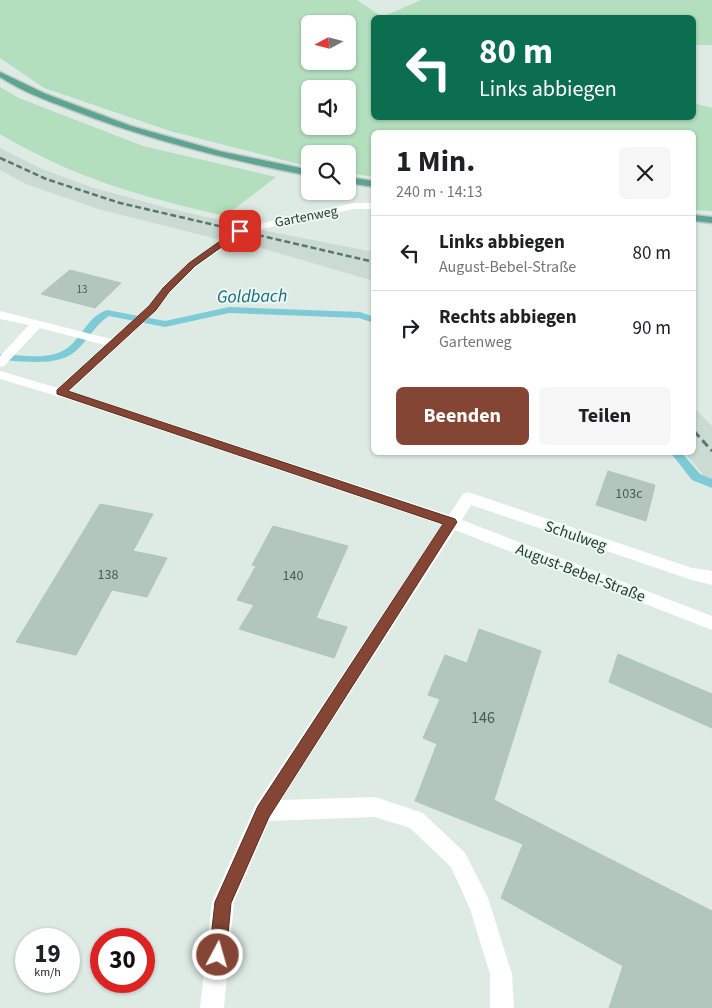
<!DOCTYPE html>
<html lang="de">
<head>
<meta charset="utf-8">
<style>
  body { margin:0; font-family:"Source Sans 3",sans-serif; background:#f6f6f6; color:#202124; height:100vh; display:flex; flex-direction:column; font-size:19px; white-space:nowrap }
  * { box-sizing:border-box; margin:0 }
  p { font-size:16px; color:#757577 }
  .icon { flex:none; width:28px; height:28px; fill:none; stroke:currentColor; stroke-width:2; stroke-linecap:round; stroke-linejoin:round }
  .map { position:relative; flex:1; overflow:hidden }
  .sheet { position:absolute; left:371px; top:130px; width:325px; height:325px; display:flex; flex-direction:column; background:#fff; border-radius:8px; box-shadow:0 1px 4px #0004 }
  .sheet>* { flex:none }
  .guide { position:absolute; left:371px; top:15px; width:325px; height:105px; border-radius:8px; box-shadow:0 1px 4px #0004; background:#0b6e4f; color:#fff; overflow:hidden }
  .needle { width:32px; rotate:263deg }
  .buttons { position:absolute; left:301px; top:15px; display:grid; gap:10px }
  .buttons a { display:grid; place-items:center; width:55px; height:55px; border-radius:8px; background:#fff; box-shadow:0 1px 4px #0004; font-size:25px }
  .speed { position:absolute; left:15px; top:928px; display:flex; gap:10px; font-size:25px; font-weight:700; text-align:center }
  .speed>* { display:grid; place-content:center; width:65px; height:65px; border-radius:50%; background:#fff; box-shadow:0 1px 4px #0004; line-height:1 }
  .speed small { font-size:12px; font-weight:400 }
  .speed .limit { border:8px solid #d22; background:#fff; color:#111 }
  .pin { position:absolute; display:grid; place-items:center; width:42px; height:42px; color:#fff; margin:-21px; border-radius:10px; box-shadow:0 2px 8px #0006 }
  .me { position:absolute; width:55px; margin:-28px; rotate:6deg; stroke-linejoin:round; filter:drop-shadow(0 0 4px #0008) }
  .turn { display:flex; align-items:center; gap:18px; height:105px; padding:0 25px; font-size:22px }
  .turn .icon { width:65px; height:65px; stroke-width:2.5 }
  .turn b { display:block; font-size:35px; line-height:42px }
  .round { display:grid; place-items:center; flex:none; width:52px; height:52px; border-radius:8px; background:#f6f6f6 }
  .overview { display:flex; align-items:center; justify-content:space-between; height:85px; padding:0 25px }
  h1 { font-size:30px; font-weight:700; line-height:38px }
  .action { display:flex; gap:10px; margin-top:auto; padding:10px 25px }
  .action a { flex:1; height:58px; border-radius:8px; background:#844534; color:#fff; font-size:20px; font-weight:700; line-height:58px; text-align:center }
  .action a+a { background:#f6f6f6; color:#202124 }
  ul { padding:0; list-style:none }
  li { display:flex; align-items:center; gap:15px; height:75px; padding:0 25px; border-top:1px solid #e0e0e0 }
  li div { flex:1 }
  li b { display:block; font-size:19px }
  li em { font-style:normal }
  .map>svg:first-child { display:block }
</style>
</head>
<body>
<div class="map">
<svg width="712" height="1008" viewBox="0 0 712 1008">
  <rect width="100%" height="100%" fill="#ddebe4"/>
  <path fill="#cbdbd3" d="M 0,148 L 42,169 L 91,187 L 167,208 L 246,226 L 221,240 L 98,209 L 26,184 L 0,170 Z
    M 262,230 L 374,252 L 374,281 L 237,241 Z
    M 694,408 L 712,426 L 712,485 L 685,453 L 694,452 Z"/>
  <path fill="#b3dfbe" fill-rule="evenodd" d="M 0,0 L 357,0 L 382,17 L 374,18 L 374,118 L 694,118 L 694,103 L 712,108 L 712,211 L 694,210 L 694,132 L 374,132 L 374,177 L 348,173 L 348,154 L 310,154 L 310,167 L 170,131 L 44,88 L 0,58 ZM 310,24 L 348,24 L 348,61 L 310,61 ZM 310,89 L 348,89 L 348,126 L 310,126 Z
    M 421,0 L 712,0 L 712,45 L 694,45 L 694,18 L 382,17 Z
    M 0,87 L 19,98 L 143,146 L 276,177 L 225,216 C 142,197 74,178 0,134 Z"/>
  <g fill="none" stroke-linecap="round" stroke-linejoin="round">
    <path fill="#7ecad6" fill-rule="evenodd" d="M 229,307 L 360,312 L 374,317 L 374,323 L 359,318 L 229,313 L 165,327 L 109,316 C 95,325 90,337 79,348 C 61,368 25,361 0,360 L 0,354 C 22,355 54,362 71,345 C 84,333 89,316 107,310 L 165,321 Z
      M 670,452 L 681,452 L 700,474 L 712,479 L 712,488 L 692,480 Z"/>
  </g>
  <path fill="#b2c6bd" stroke="#afc5bb" d="M 70,270 L 121,283 L 95,308 L 41,294 Z
    M 608,471 L 655,485 L 646,521 L 596,505 Z
    M 100,504 L 153,514 L 133,551 L 167,558 L 147,597 L 112,590 L 76,655 L 16,642 Z
    M 273,526 L 348,546 L 316,618 L 347,627 L 334,658 L 239,629 L 254,605 L 237,600 L 256,566 L 252,565 Z
    M 479,629 L 541,651 L 494,800 L 712,911 L 712,1008 L 609,1008 L 623,966 L 501,898 L 523,844 L 415,801 L 437,744 L 423,738 L 440,699 L 428,695 L 445,655 L 467,663 Z
    M 618,654 L 712,694 L 712,728 L 609,682 Z"/>
  <g fill="none" stroke-linecap="round" stroke-linejoin="round">
    <defs>
      <path id="major" d="M 0,72 L 46,94 L 131,126 L 219,151 L 310,170 L 310,176 C 229,160 149,140 72,110 C 48,101 23,92 0,77 Z
        M 348,177 L 374,181 L 374,187 L 348,183 Z
        M 694,215 L 712,217 L 712,223 L 694,221 Z"/>
    </defs>
    <use href="#major" stroke="#c0c8c6" stroke-width="3"/>
    <path fill="#fff" fill-rule="evenodd" d="M 354,203 L 374,203 L 374,209 L 354,209 L 244,233 L 196,267 L 170,292 L 157,310 L 70,391 L 449,515 L 463,494 L 468,492 L 692,568 L 712,571 L 712,585 L 692,580 L 471,505 L 462,520 L 712,616 L 712,630 L 455,530 L 281,800 L 375,797 L 423,813 L 465,853 L 488,898 L 512,974 L 514,1008 L 490,1008 L 490,974 L 470,909 L 451,867 L 410,828 L 375,817 L 269,821 L 234,902 L 224,1008 L 200,1008 L 212,902 L 256,804 L 442,525 L 80,403 L 0,379 L 0,371 L 58,388 L 105,345 L 40,328 L 4,366 L 0,367 L 0,356 L 29,325 L 0,319 L 0,311 L 111,339 L 149,306 L 162,288 L 188,263 L 236,229 Z"/>
    <use href="#major" fill="#5da591" fill-rule="evenodd"/>
    <path stroke="#57786e" stroke-width="2.5" stroke-dasharray="6 3" stroke-linecap="butt" d="M 0,158 L 46,179 L 120,203 L 374,262"/>
    <path stroke="#57786e" stroke-width="3" stroke-dasharray="8 4.5" stroke-linecap="butt" d="M 694,431 L 712,451"/>
  </g>
  <path fill="#844534" stroke="#562d22" d="M 237,229 L 244,231 L 195,266 L 169,292 L 156,310 L 68,391 L 455,519 L 457,522 L 269,817 L 231,903 L 226,955 L 224,961 L 218,964 L 212,961 L 209,955 L 215,902 L 258,806 L 443,524 L 57,394 L 57,390 L 149,306 L 163,288 L 189,263 Z"/>
  <g text-anchor="middle" stroke-width="4" stroke-linejoin="round" paint-order="stroke">
    <g font-size="11" fill="#425e56">
      <text x="82" y="293">13</text>
    </g>
    <g font-size="14" fill="#1d3b33" stroke="#edf7f2">
      <text transform="translate(306 216) rotate(-11)" y="5">Gartenweg</text>
    </g>
    <g font-size="14" fill="#425e56">
      <text x="629" y="498">103c</text>
      <text x="108" y="579">138</text>
      <text x="293" y="580">140</text>
    </g>
    <g font-size="16" fill="#1d3b33" stroke="#edf7f2">
      <text transform="translate(576 535) rotate(19)" y="6">Schulweg</text>
      <text transform="translate(581 572) rotate(21)" y="6">August-Bebel-Straße</text>
    </g>
    <g font-size="16" fill="#425e56">
      <text x="483" y="723">146</text>
    </g>
    <g font-size="18" font-style="italic" fill="#126c7c" stroke="#edf7f2">
      <text transform="translate(252 296) rotate(-1)" y="6">Goldbach</text>
    </g>
  </g>
</svg>
<div class="buttons">
<a><svg class="needle" viewBox="-14 -14 28 28"><path d="M0-13l5 13h-10z" fill="#e53935"/><path d="M0 13l5-13h-10z" fill="#757577"/></svg></a>
<a><svg class="icon" aria-label="sound" viewBox="0 0 24 24"><path d="M4 9h4l5-4v14l-5-4H4zM17 9q2 3 0 6"/></svg></a>
<a><svg class="icon" aria-label="search" viewBox="0 0 24 24"><circle cx="10" cy="10" r="6"/><path d="M15 15l6 6"/></svg></a>
</div>
<div class="speed"><div>19<small>km/h</small></div><div class="limit">30</div></div>
<div class="pin" style="left:240px;top:231px;background:#d93025"><svg class="icon" aria-label="arrive" viewBox="0 0 24 24"><path d="M6 21V4h12l-3 4 3 4H6"/></svg></div>
<svg class="me" style="left:218px;top:955px" viewBox="-20 -20 40 40"><circle r="17" fill="#844534" stroke="#fff" stroke-width="3"/><path d="M0-11L8 9 0 5-8 9z" fill="#fff"/></svg>
<div class="guide">
<div class="turn"><svg class="icon" aria-label="left" viewBox="0 0 24 24"><path d="M17 20v-9H6M10 6l-5 5 5 5"/></svg><div><b>80 m</b>Links abbiegen</div></div>
</div>
<section class="sheet">
<div class="overview"><div><h1>1 Min.</h1><p>240 m · 14:13</p></div><a class="round"><svg class="icon" aria-label="close" viewBox="0 0 24 24"><path d="M6 6l12 12M18 6L6 18"/></svg></a></div>
<ul>
<li><svg class="icon" aria-label="left" viewBox="0 0 24 24"><path d="M17 20v-9H6M10 6l-5 5 5 5"/></svg><div><b>Links abbiegen</b><p>August-Bebel-Straße</p></div><em>80 m</em></li>
<li><svg class="icon" aria-label="right" viewBox="0 0 24 24"><path d="M7 20v-9h11M14 6l5 5-5 5"/></svg><div><b>Rechts abbiegen</b><p>Gartenweg</p></div><em>90 m</em></li>
</ul>
<div class="action"><a>Beenden</a><a>Teilen</a></div>
</section>
</div>
</body>
</html>
